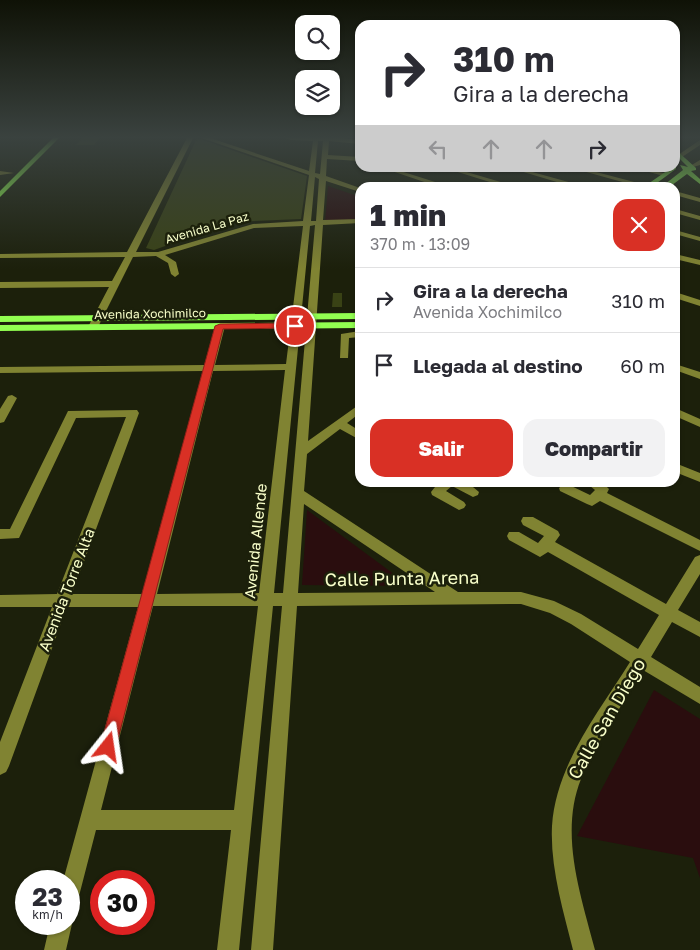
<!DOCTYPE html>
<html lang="es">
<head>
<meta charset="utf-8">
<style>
  body { margin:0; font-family:"Golos Text",sans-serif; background:#f2f2f3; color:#2b2b33; height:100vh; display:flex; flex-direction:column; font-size:19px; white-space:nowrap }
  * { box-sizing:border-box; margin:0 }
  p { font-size:16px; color:#7c7c81 }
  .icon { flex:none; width:28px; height:28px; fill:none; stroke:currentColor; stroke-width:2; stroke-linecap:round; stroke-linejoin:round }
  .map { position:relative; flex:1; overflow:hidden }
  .sheet { position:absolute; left:355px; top:182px; width:325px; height:305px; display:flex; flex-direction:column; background:#fff; border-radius:15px; box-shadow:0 1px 4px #0004 }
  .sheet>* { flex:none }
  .hud { position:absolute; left:355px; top:20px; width:325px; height:152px; border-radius:15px; box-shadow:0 1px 4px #0004; background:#fff; color:#2b2b33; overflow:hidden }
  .controls { position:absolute; left:295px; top:15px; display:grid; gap:10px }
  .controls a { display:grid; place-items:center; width:45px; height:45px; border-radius:10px; background:#fff; box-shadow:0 1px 4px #0004; font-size:25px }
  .speed { position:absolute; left:15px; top:870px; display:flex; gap:10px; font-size:25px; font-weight:700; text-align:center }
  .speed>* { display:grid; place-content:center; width:65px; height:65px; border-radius:50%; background:#fff; box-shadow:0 1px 4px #0004; line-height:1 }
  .speed small { font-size:12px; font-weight:400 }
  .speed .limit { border:8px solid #d22; background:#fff; color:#111 }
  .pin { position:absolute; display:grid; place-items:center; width:42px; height:42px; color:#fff; margin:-21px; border:2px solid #fff; border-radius:50%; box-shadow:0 1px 5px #0007 }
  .me { position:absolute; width:55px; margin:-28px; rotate:15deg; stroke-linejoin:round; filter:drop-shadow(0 0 4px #0008) }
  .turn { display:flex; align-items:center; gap:18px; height:105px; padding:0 15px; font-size:22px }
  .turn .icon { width:65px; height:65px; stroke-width:2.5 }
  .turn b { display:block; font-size:35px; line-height:42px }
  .lanes { display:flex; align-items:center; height:48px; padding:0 15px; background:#0003; justify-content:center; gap:25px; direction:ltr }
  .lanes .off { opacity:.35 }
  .round { display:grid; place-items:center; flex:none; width:52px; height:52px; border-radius:15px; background:#f2f2f3 }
  .head { display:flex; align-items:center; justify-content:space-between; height:85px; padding:0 15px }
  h1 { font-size:30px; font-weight:800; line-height:38px }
  .action { display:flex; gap:10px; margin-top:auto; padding:10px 15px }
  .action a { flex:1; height:58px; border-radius:15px; background:#d93025; color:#fff; font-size:20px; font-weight:800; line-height:58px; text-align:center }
  .action a+a { background:#f2f2f3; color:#2b2b33 }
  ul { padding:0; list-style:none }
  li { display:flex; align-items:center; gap:15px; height:65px; padding:0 15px; border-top:1px solid #e1e1e2 }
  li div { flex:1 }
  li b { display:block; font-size:19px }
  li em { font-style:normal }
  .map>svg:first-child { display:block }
</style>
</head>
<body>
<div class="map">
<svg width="700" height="950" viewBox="0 0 700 950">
  <rect width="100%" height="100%" fill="#1c200b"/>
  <path fill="#2a0d0e" d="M 328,186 L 360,197 L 360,219 L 325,222 Z
    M 307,510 L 410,586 L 302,585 Z
    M 654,690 L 700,719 L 700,878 L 693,858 L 577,836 Z"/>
  <path fill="#394215" d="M 84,136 L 101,136 L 94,145 L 76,145 Z
    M 197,138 L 307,176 L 301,219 L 232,222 L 154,250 L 146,248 Z
    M 333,293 L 342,293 L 342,307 L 332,307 Z"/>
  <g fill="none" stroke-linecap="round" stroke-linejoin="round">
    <path fill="#808332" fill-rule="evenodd" d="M 188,136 L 194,136 L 136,252 L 158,252 L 253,224 L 303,221 L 309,175 L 196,136 L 204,136 L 309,171 L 313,141 L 291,140 L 278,136 L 311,138 L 319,136 L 319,138 L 329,136 L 329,137 L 360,140 L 360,144 L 329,141 L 328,155 L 360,157 L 360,161 L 327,159 L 326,176 L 360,188 L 360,192 L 326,181 L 323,220 L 360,219 L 360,223 L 323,225 L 308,441 L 360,404 L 360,413 L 347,423 L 360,431 L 360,440 L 340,429 L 307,454 L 304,491 L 458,592 L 521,592 L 554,601 L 581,614 L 638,649 L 659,615 L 548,552 L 540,557 L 509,540 L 507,536 L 509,532 L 519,532 L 538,543 L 544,536 L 523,525 L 521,521 L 523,517 L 533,517 L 558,531 L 560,535 L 555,542 L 666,604 L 695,557 L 700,555 L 700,574 L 678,610 L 700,622 L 700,637 L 672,622 L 651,657 L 700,687 L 700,704 L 643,670 C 623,704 596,742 581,779 C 559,834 581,896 595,950 L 573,950 C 563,910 550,867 552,826 C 556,764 599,712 630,662 L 571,624 L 550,613 L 521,604 L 297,606 L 273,950 L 251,950 L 282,606 L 273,606 L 239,950 L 217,950 L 231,830 L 96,830 L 79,896 L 76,903 L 69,906 L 69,881 L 63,881 L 138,607 L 67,607 L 9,766 L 6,772 L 0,775 L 0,742 L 52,607 L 0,607 L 0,595 L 57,594 L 126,417 L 76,418 L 19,538 L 0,539 L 0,529 L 10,529 L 68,411 L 137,410 L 139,413 L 72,594 L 142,594 L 203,371 L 0,373 L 0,367 L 205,365 L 215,326 L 220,323 L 225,326 L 215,365 L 286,364 L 303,226 L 254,228 L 165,255 L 176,262 L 179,274 L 175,277 L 171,274 L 168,263 L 156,256 L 133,257 L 98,327 L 93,330 L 88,327 L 109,287 L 0,288 L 0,282 L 112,281 L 125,257 L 0,258 L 0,254 L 127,252 ZM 318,141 L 323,141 L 320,174 L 315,173 ZM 315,177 L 319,179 L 316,221 L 311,221 ZM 315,225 L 283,593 L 274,593 L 310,226 ZM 285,370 L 259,593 L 157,594 L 213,371 ZM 304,504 L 435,592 L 298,593 ZM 153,606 L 258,606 L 234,810 L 101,810 Z
      M 700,140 L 700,145 L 682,157 L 678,157 L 678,155 Z
      M 700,160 L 700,165 L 690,168 L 690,166 Z
      M 383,168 L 391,168 L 454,188 L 442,188 Z
      M 445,168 L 453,168 L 521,188 L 509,188 Z
      M 510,168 L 518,168 L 590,188 L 577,188 Z
      M 572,168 L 581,168 L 657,188 L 644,188 Z
      M 634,168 L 643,168 L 667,174 L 664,176 Z
      M 0,171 L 14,173 L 0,175 Z
      M 675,191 L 700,198 L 700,202 L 675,195 Z
      M 675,209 L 700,216 L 700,220 L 675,213 Z
      M 675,230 L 700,237 L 700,241 L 675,234 Z
      M 675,254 L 700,260 L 700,265 L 675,259 Z
      M 675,292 L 700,300 L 700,306 L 675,298 Z
      M 360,331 L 360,337 L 349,338 L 348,358 L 340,358 L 341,334 Z
      M 675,364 L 700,372 L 700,379 L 675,370 Z
      M 12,395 L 17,398 L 4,422 L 0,423 L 0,409 L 8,396 Z
      M 675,408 L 700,419 L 700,427 L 675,416 Z
      M 675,463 L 700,473 L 700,482 L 675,472 Z
      M 439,482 L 467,482 L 479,492 L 478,495 L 473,497 L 452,486 L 446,491 L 464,502 L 466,505 L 464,508 L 459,510 L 432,495 L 431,492 Z
      M 585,482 L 602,482 L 609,489 L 607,493 L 700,540 L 700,551 L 600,501 L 592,506 L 587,504 L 560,491 L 559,488 L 565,483 L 590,495 L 595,490 Z
      M 69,917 L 72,924 L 66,950 L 44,950 L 50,924 L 69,924 Z"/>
    <path fill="#92ff51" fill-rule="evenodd" d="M 55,136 L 61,136 L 0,197 L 0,191 Z
      M 675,149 L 696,168 L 696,170 L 691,171 L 700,179 L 700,184 L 687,174 L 668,188 L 660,188 L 683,170 L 680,165 L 688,167 L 675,154 Z
      M 676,167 L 676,169 L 650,188 L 642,188 L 671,168 Z
      M 360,313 L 360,319 L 0,322 L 0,316 Z
      M 360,322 L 360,328 L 0,331 L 0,325 Z"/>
  </g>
  <linearGradient id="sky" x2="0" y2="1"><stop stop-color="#0f1206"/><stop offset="0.51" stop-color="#3a423f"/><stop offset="1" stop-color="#3a423f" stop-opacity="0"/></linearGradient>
  <rect width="700" height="269" fill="url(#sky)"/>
  <path fill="#d93025" stroke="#8d1f18" d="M 295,323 L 298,324 L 298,328 L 223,329 L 116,747 L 114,753 L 108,755 L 102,753 L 100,747 L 215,326 L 220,324 Z"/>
  <g text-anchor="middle" stroke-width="5" stroke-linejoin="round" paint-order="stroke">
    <g font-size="12" fill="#f9ffca" stroke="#1c200b">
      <text transform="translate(207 228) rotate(-16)" y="4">Avenida La Paz</text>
      <text transform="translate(150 314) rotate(-1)" y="4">Avenida Xochimilco</text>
    </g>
    <g font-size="15" fill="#f9ffca" stroke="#1c200b">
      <text transform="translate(256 541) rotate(-84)" y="5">Avenida Allende</text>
      <text transform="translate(67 590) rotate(-69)" y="5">Avenida Torre Alta</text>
    </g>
    <g font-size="18" fill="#f9ffca" stroke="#1c200b">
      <text transform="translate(402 579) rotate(-1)" y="6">Calle Punta Arena</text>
      <text transform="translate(607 719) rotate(-60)" y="6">Calle San Diego</text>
    </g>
  </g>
</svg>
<div class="controls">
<a><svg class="icon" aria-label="search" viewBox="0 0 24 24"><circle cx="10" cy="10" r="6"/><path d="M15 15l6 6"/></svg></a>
<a><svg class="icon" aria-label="layers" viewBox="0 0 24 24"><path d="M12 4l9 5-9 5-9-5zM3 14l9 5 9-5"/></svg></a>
</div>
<div class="speed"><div>23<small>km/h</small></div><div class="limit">30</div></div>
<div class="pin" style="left:295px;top:326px;background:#d93025"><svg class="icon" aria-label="arrive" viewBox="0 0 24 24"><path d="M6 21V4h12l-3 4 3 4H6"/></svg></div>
<svg class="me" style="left:108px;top:747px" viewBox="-20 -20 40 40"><path d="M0-17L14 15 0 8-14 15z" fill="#d93025" stroke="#fff" stroke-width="4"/></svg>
<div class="hud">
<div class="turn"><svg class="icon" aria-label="right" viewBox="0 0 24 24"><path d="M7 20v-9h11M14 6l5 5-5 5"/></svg><div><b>310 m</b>Gira a la derecha</div></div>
<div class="lanes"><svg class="icon off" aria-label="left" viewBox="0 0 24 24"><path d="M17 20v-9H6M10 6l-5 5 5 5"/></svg><svg class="icon off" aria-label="ahead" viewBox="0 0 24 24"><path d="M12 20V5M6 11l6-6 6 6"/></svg><svg class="icon off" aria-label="ahead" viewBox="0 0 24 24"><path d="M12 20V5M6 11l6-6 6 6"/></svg><svg class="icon" aria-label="right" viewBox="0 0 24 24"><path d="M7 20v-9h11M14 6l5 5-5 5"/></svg></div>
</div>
<section class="sheet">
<div class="head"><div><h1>1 min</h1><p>370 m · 13:09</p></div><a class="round" style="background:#d93025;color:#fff"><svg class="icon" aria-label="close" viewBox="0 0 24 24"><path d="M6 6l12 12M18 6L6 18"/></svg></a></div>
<ul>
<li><svg class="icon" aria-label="right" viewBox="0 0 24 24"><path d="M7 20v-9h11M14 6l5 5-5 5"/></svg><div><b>Gira a la derecha</b><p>Avenida Xochimilco</p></div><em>310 m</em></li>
<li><svg class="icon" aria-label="arrive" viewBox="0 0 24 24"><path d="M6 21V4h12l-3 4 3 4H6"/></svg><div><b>Llegada al destino</b></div><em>60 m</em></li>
</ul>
<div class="action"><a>Salir</a><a>Compartir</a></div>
</section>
</div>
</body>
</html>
